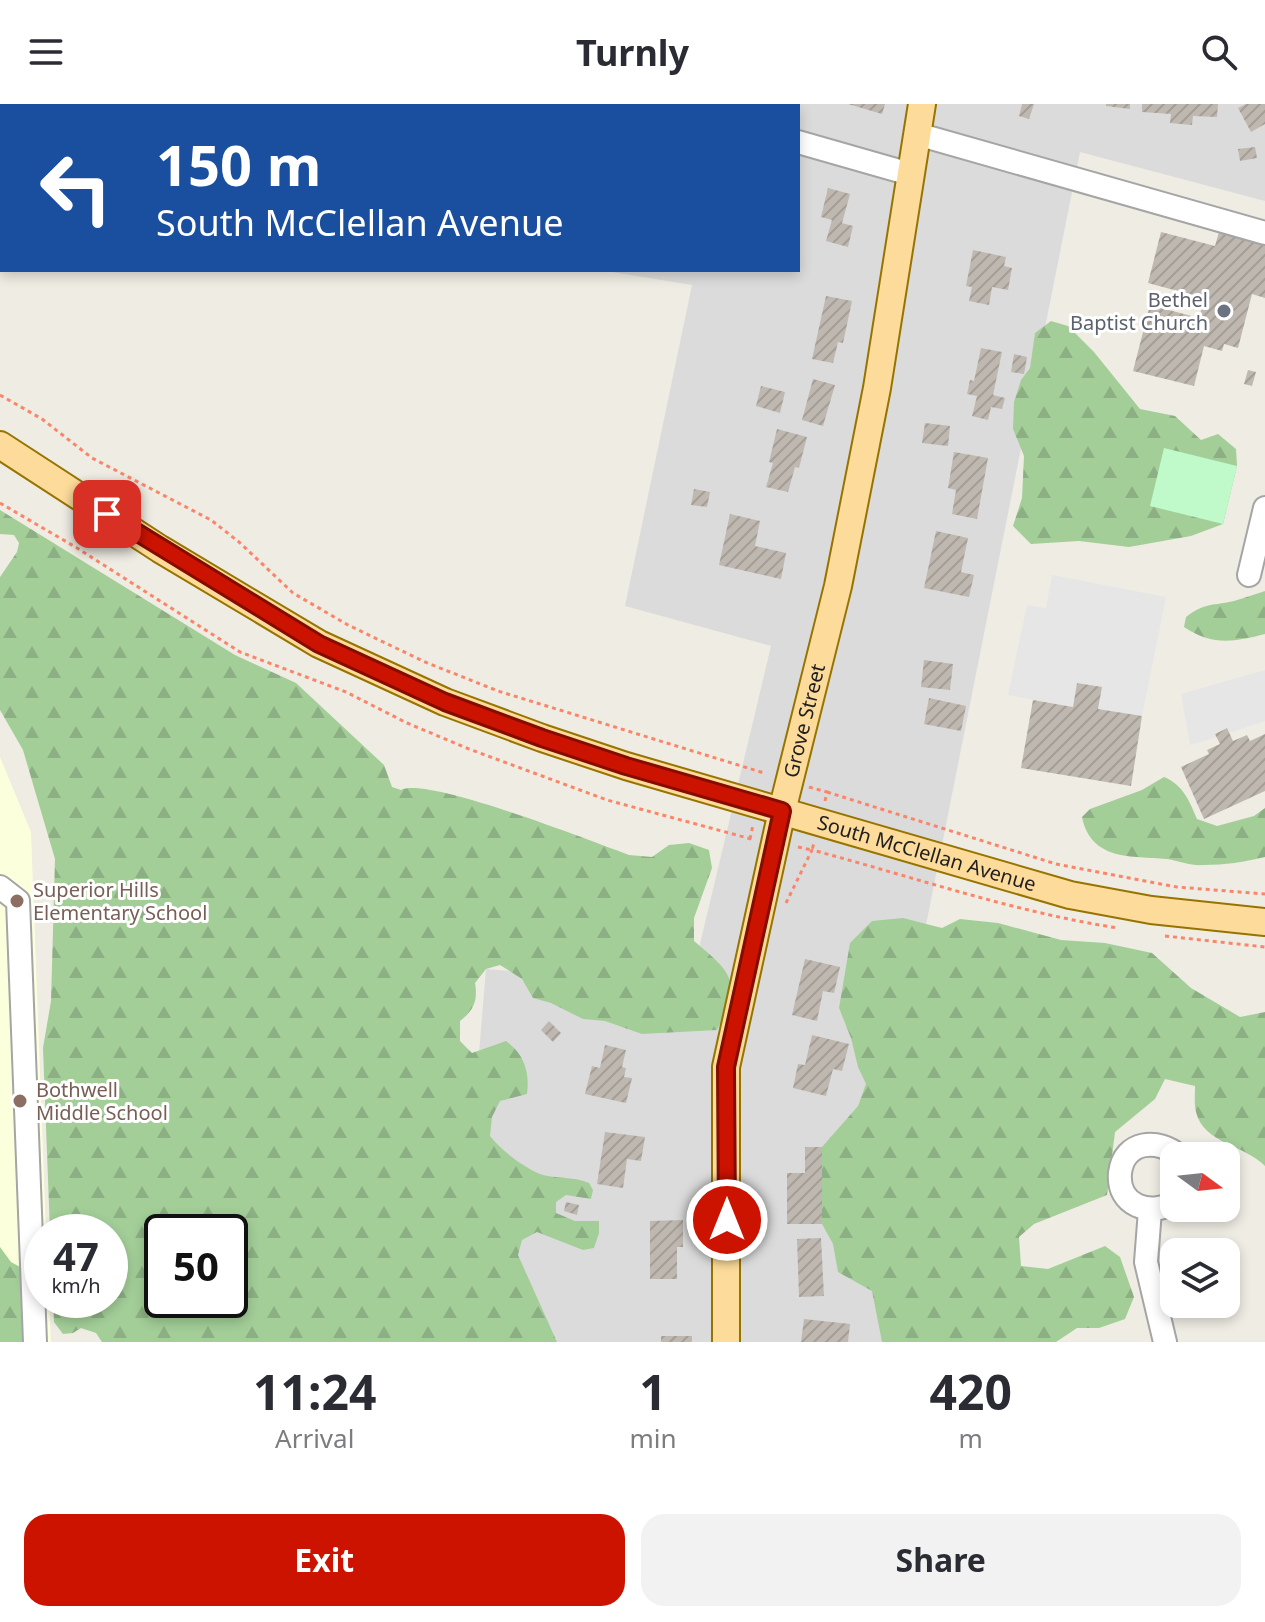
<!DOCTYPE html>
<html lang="en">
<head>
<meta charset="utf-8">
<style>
  body { margin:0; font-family:"Noto Sans",sans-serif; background:#f2f2f3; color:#2b2b33; height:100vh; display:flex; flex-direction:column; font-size:30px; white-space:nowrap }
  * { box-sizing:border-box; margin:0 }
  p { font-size:26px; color:#7c7c81 }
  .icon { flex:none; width:44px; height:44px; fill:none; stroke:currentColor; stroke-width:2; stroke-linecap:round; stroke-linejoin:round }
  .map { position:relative; height:1238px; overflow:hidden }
  .details { display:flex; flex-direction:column; background:#fff; flex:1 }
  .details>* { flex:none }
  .top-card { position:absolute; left:0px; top:0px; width:800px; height:168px; box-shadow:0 4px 12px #0003; background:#1a4fa0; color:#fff; overflow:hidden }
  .needle { width:52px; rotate:105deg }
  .buttons { position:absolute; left:1160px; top:1038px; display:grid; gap:16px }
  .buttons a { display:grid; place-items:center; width:80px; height:80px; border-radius:16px; background:#fff; box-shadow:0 4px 12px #0003; font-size:40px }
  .speed { position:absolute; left:24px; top:1110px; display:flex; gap:16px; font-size:40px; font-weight:700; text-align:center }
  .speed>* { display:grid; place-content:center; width:104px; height:104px; border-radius:50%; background:#fff; box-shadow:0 4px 12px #0003; line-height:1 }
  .speed small { font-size:20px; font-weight:400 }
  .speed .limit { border:4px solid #111; border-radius:12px; background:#fff; color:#111 }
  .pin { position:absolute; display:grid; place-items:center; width:68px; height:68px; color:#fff; margin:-34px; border-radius:16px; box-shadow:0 4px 12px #0006 }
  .me { position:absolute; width:88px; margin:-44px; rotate:0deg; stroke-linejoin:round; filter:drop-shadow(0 0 6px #0008) }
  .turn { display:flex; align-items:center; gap:28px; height:168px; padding:0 24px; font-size:36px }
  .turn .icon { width:104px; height:104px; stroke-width:2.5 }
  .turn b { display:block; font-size:56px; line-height:68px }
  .eta { display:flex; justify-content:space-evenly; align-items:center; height:136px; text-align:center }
  .eta b { font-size:48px; font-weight:700; line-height:56px }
  .action { display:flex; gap:16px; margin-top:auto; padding:16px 24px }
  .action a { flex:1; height:92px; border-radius:24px; background:#cb1300; color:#fff; font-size:32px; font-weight:700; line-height:92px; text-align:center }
  .action a+a { background:#f2f2f3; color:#2b2b33 }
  header { display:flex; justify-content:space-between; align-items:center; height:104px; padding:0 24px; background:#fff; font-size:36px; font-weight:700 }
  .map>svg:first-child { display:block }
</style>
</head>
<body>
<header><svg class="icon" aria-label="menu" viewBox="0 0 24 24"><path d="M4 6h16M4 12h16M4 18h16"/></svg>Turnly<svg class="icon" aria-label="search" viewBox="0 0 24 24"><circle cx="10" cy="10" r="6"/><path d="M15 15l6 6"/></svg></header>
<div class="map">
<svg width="1265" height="1238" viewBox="0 0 1265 1238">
  <defs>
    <pattern id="forest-firs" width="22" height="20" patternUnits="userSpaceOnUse" patternTransform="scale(2)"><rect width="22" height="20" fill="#a3ce98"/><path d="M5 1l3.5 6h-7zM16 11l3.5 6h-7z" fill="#8cb083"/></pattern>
    <pattern id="building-hatch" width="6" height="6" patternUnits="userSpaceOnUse" patternTransform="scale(2)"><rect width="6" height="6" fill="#bfb8b0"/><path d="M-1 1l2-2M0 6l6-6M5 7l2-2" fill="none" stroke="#a49e97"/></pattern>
  </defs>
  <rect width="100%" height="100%" fill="#efece3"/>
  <path fill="#dcdbdb" d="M 142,0 L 1265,0 L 1265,97 L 1080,48 L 877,1067 L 898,1238 L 455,1238 L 486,865 L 690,882 L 771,542 L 625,502 L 692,181 L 600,166 L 798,166 L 798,2 L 142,2 Z"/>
  <path fill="#fcffdc" d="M 0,653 L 31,728 L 46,1128 L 42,1128 L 42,1196 L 49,1196 L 51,1238 L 0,1238 Z"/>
  <path fill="#c2e9a9" d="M 0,0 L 142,0 L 2,2 L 2,61 Z"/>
  <path fill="url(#forest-firs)" fill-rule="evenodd" d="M 1051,217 L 1068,222 L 1094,248 L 1140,305 L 1175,312 L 1201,336 L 1218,330 L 1236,345 L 1237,362 L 1223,420 L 1191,432 L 1129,443 L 1079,437 L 1031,440 L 1013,422 L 1022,394 L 1024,352 L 1013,325 L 1014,298 L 1021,276 L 1030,264 L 1035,229 Z
    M 0,406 L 235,551 L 296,579 L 384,661 L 392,683 L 401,686 C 427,672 593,738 629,751 L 652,753 L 669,741 L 689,739 L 709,746 L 712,764 L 694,814 L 694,837 C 733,870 742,877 717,926 L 642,930 L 605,917 L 583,915 L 551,899 L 533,894 L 522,875 L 500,861 L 486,865 L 475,879 C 478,896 474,906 460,917 L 460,937 L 472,949 L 506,937 C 524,950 530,968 527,990 L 500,997 L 492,1013 L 490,1032 C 502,1047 522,1062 540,1070 C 553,1075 573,1072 589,1079 L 593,1086 L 591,1095 L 566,1091 L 556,1098 L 556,1109 L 575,1117 L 599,1117 L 599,1129 L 594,1144 L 583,1146 L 537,1128 L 522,1136 L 518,1151 L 557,1238 L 102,1238 L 96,1229 L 81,1224 L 73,1229 L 63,1230 L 54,1218 L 53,1196 L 110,1196 L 110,1128 L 50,1128 L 43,944 L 51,897 L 55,755 L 23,646 L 0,606 L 0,473 L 17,448 L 19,439 L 14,431 L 0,430 ZM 162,1128 L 230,1128 L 230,1196 L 162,1196 Z
    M 1265,487 L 1265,530 C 1234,538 1212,542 1184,523 L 1186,513 C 1205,498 1213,502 1234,497 C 1245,494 1255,490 1265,487 Z
    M 1164,673 C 1183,681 1189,696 1197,715 L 1217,722 L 1254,712 L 1265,704 L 1265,753 C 1245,758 1224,761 1204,761 C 1191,762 1179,757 1167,755 C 1132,752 1091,757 1082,713 L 1090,705 L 1142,686 Z
    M 903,814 L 942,824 L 960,815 L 998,819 L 1061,836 L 1105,839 L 1152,849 L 1191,884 L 1240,913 L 1265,908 L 1265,1062 C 1245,1041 1204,1040 1196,1008 C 1194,1000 1195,990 1195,982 L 1165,975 L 1155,995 L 1115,1028 L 1107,1091 L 1034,1120 L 1019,1133 L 1021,1162 L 1048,1165 L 1105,1142 L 1120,1153 L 1134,1193 L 1125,1215 L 1099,1224 L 1077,1224 L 1056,1238 L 882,1238 L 872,1187 L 838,1168 L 833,1140 L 822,1120 L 822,1043 L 858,1002 L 866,980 L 858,963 L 851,934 L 839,904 L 850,839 L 872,817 Z
    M 0,1143 L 11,1158 L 29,1168 L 26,1238 L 0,1238 Z"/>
  <path fill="#c0f9ca" d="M 1164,344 L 1237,362 L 1223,420 L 1150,402 Z"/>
  <path fill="#e6e6e6" d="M 1052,471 L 1166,493 L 1142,612 L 1098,605 L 1102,584 L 1078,579 L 1073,603 L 1008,591 L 1027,501 L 1046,504 Z
    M 1265,566 L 1265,617 L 1229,629 L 1226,624 L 1215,629 L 1217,633 L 1190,641 L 1181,590 Z"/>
  <path fill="url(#building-hatch)" d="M 848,0 L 885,0 L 882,10 Z
    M 1022,0 L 1034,0 L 1029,15 L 1019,12 Z
    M 1106,0 L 1130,0 L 1130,5 L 1106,2 Z
    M 1142,0 L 1218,0 L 1217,13 L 1193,12 L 1192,21 L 1170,19 L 1171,10 L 1142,8 Z
    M 1246,0 L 1265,0 L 1265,20 L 1251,28 L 1238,4 Z
    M 1255,43 L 1257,54 L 1240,57 L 1238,45 Z
    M 828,84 L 850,90 L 842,119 L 853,122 L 848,143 L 826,137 L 832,116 L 821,113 Z
    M 1161,128 L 1215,142 L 1219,128 L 1265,140 L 1265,194 L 1252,190 L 1238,244 L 1224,240 L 1222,247 L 1204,242 L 1194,282 L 1133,267 L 1150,201 L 1199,214 L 1204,194 L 1148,179 Z
    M 973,146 L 1006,153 L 1004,162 L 1012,164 L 1008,186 L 992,183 L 989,201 L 969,197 L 972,183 L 966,182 Z
    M 826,192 L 852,197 L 843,239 L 838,238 L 833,259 L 812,255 Z
    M 981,244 L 1002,248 L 993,291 L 1005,294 L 1002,305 L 991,303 L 988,316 L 972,312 L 977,292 L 967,290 L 970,276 L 974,277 Z
    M 1014,250 L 1027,253 L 1024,270 L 1011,268 Z
    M 1248,266 L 1256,268 L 1252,282 L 1244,280 Z
    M 813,275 L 835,281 L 823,322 L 802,316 Z
    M 761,282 L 785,288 L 780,309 L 756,302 Z
    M 925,319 L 950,322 L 948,342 L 922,339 Z
    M 777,325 L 807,333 L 799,364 L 795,363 L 788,388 L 766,383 L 773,359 L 769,358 Z
    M 954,348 L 988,354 L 977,415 L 952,410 L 956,386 L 948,384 Z
    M 694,385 L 710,388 L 707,403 L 691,401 Z
    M 730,410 L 760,417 L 755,442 L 786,449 L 781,475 L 719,461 Z
    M 936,427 L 968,434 L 961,468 L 974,471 L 969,493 L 924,484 Z
    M 924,556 L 953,560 L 950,586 L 921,583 Z
    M 1077,579 L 1102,583 L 1098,605 L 1142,612 L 1131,682 L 1021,664 L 1033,596 L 1073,603 Z
    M 929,594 L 966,602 L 961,627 L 924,620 Z
    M 1227,624 L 1233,637 L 1247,631 L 1250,637 L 1265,630 L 1265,687 L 1204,715 L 1181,663 L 1209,650 L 1207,646 L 1220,640 L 1215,630 Z
    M 805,855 L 840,863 L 834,889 L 823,887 L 817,917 L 792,911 Z
    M 549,917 L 561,929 L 553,938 L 541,926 Z
    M 812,931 L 849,940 L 842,967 L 833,965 L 826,992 L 793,984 L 798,960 L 805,961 Z
    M 605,941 L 626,946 L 622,963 L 626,964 L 624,973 L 632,974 L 626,999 L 585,990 L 592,962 L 600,964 Z
    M 605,1028 L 645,1033 L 641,1057 L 627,1055 L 623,1084 L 597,1080 Z
    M 805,1043 L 822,1043 L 822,1120 L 787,1120 L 787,1069 L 805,1069 Z
    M 566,1098 L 579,1101 L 577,1111 L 564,1107 Z
    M 683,1116 L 683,1143 L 677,1143 L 677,1175 L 650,1175 L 650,1117 Z
    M 821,1134 L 824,1192 L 799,1193 L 797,1135 Z
    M 804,1215 L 850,1220 L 848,1238 L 801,1238 Z
    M 661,1232 L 692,1232 L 692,1238 L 661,1238 Z"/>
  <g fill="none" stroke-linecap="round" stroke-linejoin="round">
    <defs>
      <path id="minor" d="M 346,0 L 354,2
        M 640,0 L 651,2
        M 568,2 L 605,0
        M 917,30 L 1265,129
        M 798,38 L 910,70
        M 1249,471 L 1265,404
        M 0,783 L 18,797 L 35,1238
        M 1174,1099 C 1150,1112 1117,1102 1120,1069 C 1124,1036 1159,1034 1179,1052
        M 1150,1106 L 1146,1158 L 1165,1238"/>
      <g id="major">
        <path id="s1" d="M 0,341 L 160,445 L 319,540 L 445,598 L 542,634 L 626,662 L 1070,791 L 1151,806 L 1265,818"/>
        <path id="s2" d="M 726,1238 L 726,963 L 782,707 L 838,482 L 877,284 L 922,0"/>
      </g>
    </defs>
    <use href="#minor" stroke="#a5a5a5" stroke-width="26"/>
    <use href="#major" stroke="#977300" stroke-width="30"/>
    <path stroke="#fa8669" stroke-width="3" stroke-dasharray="4 4" stroke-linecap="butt" d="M 0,291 L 42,315 L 92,354 L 211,416 L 239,438 L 293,489 L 348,521 L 425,558 L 498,587 L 764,669
      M 0,399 L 77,444 L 240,548 L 346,588 L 407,619 L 469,645 L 607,696 L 755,736
      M 809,683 L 827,688 L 825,697
      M 827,688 L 1056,760 L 1177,783 L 1265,790
      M 750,735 L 753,721
      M 798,743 L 812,746 L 814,739
      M 786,799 L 812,746 C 914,773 1014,808 1118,824
      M 1165,832 L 1265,843"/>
    <use href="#minor" stroke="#fff" stroke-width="22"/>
    <use href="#major" stroke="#fcdb9b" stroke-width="26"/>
  </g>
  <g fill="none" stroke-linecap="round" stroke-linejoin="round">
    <defs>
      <path id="route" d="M 107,410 L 319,540 L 445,598 L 542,634 L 626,662 L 782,707 L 726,963 L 727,1116"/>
    </defs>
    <use href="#route" stroke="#840c00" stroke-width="20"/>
    <use href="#route" stroke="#cb1300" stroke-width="14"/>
  </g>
  <circle fill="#6b7280" stroke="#fff" stroke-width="3" cx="1224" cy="207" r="8"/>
  <g fill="#8d6e63" stroke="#fff" stroke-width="3">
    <circle cx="17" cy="797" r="8"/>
    <circle cx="20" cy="997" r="8"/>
  </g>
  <g text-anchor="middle" stroke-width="6" stroke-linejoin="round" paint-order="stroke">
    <g font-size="20" fill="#5b616d" stroke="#fff" text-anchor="end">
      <text x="1208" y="203">Bethel<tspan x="1208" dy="23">Baptist Church</tspan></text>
    </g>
    <g font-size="20" fill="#1e1e1e" stroke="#fff">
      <text dy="7" stroke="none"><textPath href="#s2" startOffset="630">Grove Street</textPath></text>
      <text dy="7" stroke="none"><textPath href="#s1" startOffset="1020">South McClellan Avenue</textPath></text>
    </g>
    <g font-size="20" fill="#785e54" stroke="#fff" text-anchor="start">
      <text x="33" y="793">Superior Hills<tspan x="33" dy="23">Elementary School</tspan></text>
      <text x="36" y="993">Bothwell<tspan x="36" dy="23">Middle School</tspan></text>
    </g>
  </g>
</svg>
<div class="buttons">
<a><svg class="needle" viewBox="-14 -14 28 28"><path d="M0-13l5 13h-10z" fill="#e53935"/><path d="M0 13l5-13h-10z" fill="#7c7c81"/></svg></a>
<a><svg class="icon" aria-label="layers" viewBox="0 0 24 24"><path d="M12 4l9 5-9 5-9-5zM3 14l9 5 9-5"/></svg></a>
</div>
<div class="speed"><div>47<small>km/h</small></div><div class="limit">50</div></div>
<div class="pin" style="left:107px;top:410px;background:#d93025"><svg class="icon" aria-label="arrive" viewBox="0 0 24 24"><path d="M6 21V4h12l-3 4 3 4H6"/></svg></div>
<svg class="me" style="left:727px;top:1116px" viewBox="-20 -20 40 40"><circle r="17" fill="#cb1300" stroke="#fff" stroke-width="3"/><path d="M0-11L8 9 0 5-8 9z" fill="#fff"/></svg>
<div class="top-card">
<div class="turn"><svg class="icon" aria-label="left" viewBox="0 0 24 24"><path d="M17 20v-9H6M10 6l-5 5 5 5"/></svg><div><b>150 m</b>South McClellan Avenue</div></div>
</div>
</div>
<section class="details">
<div class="eta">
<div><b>11:24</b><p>Arrival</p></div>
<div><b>1</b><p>min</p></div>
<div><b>420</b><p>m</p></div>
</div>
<div class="action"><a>Exit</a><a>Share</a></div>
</section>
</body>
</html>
